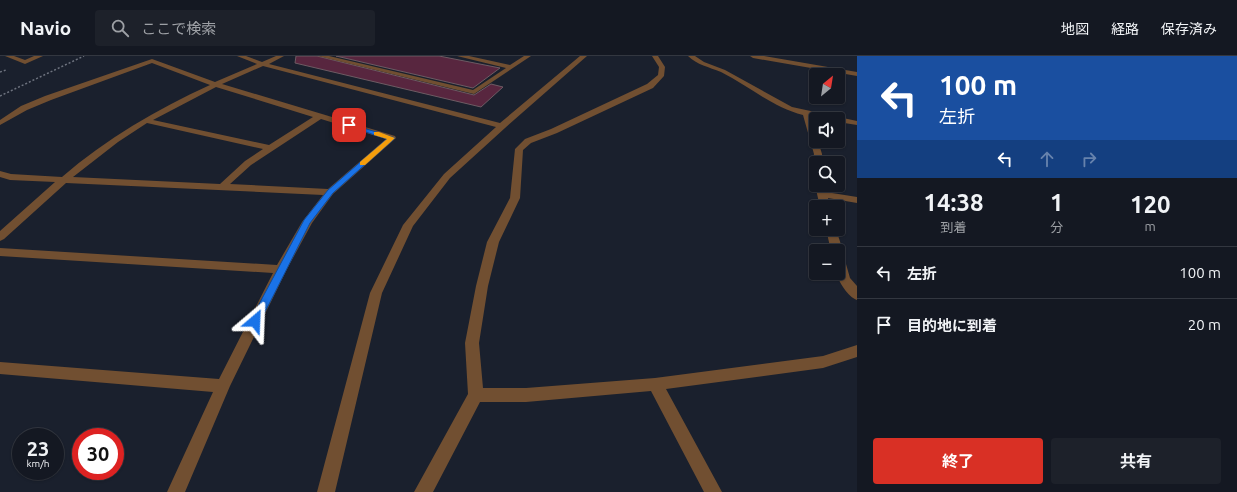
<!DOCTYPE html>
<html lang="ja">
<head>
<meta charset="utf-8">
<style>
  body { margin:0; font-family:Ubuntu,"Noto Sans JP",sans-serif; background:#1d212a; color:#f1f3f6; height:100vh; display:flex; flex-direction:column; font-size:15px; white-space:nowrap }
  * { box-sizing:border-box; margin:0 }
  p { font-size:13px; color:#9da0a5 }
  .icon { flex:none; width:22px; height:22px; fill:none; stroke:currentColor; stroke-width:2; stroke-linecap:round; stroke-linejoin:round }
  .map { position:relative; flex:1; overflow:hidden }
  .panel { display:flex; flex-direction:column; background:#141822; width:380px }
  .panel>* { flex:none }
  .top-card { background:#1a4fa0; color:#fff; overflow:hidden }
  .needle { width:26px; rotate:30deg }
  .tools { position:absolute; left:809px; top:12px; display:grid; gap:8px }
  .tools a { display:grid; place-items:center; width:36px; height:36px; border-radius:4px; background:#141822; box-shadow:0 1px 3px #0004,0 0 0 1px #333740; font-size:20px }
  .speed { position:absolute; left:12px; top:372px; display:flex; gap:8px; font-size:20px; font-weight:700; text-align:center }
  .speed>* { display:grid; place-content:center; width:52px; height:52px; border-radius:50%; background:#141822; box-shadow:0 1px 3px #0004,0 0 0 1px #333740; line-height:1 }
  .speed small { font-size:10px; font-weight:400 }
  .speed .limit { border:6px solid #d22; background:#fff; color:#111 }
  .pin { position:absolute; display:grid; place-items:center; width:34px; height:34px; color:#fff; margin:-17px; border-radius:8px; box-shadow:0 2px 6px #0006 }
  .me { position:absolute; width:44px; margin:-22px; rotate:26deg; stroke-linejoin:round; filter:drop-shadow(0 0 3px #0008) }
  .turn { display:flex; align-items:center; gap:14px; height:84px; padding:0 16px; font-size:18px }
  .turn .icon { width:52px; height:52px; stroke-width:2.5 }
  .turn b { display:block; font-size:28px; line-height:34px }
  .lanes { display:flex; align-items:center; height:38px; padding:0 16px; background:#0003; justify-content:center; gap:20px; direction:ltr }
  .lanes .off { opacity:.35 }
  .eta { display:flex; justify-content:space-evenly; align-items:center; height:68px; text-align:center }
  .eta b { font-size:24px; font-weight:700; line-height:28px }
  .primary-button { display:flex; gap:8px; margin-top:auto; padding:8px 16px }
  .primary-button a { flex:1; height:46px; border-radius:4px; background:#d93025; color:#fff; font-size:16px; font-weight:700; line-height:46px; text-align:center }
  .primary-button a+a { background:#1d212a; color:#f1f3f6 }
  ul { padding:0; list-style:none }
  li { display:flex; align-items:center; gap:12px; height:52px; padding:0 16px; border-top:1px solid #333740 }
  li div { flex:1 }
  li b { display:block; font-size:15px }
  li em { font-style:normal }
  header { display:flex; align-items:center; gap:24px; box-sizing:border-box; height:56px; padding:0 20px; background:#141822; border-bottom:1px solid #333740 }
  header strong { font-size:19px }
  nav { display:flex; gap:22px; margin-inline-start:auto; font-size:14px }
  .search { width:280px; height:36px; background:#1d212a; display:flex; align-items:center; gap:10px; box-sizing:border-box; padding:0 14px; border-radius:4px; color:#9da0a5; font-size:15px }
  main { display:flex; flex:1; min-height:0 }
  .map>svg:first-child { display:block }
</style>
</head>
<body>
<header>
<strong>Navio</strong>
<div class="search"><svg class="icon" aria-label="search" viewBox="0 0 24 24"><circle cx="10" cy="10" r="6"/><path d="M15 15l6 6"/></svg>ここで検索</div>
<nav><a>地図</a><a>経路</a><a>保存済み</a></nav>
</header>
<main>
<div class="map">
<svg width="857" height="436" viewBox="0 0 857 436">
  <rect width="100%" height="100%" fill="#1a202d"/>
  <path fill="#58263f" stroke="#6d5b63" d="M 296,0 L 317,0 L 474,39 L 491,28 L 503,31 L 481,51 L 295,7 Z
    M 336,0 L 439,0 L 500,12 L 473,32 Z"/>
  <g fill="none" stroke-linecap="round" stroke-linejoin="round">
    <path stroke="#6e737f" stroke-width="1.5" stroke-dasharray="2 2" stroke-linecap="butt" d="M 0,16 L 6,14
      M 0,40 L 84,0"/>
    <path fill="#714f31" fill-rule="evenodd" d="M 5,0 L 14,0 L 25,4 L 34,0 L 43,0 L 25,8 Z
      M 237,0 L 246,0 L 262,6 L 276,0 L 284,0 L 269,8 L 500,67 L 580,0 L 587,0 L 505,72 L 450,122 L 413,170 L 382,237 L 335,436 L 317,436 L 370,237 L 403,169 L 444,118 L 496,71 L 263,10 L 222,28 L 395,80 L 396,82 L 333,138 L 312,167 L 287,213 L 230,330 L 185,436 L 167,436 L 213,336 L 0,318 L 0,306 L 219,323 L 273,217 L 0,200 L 0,192 L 277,209 L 302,166 L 323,139 L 66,127 L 4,183 L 0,185 L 0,175 L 55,126 L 10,124 L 0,121 L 0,115 L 11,118 L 62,121 C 106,83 157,53 210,29 L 152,7 L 51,44 L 27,54 L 0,69 L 0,64 L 21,50 L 45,40 L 152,3 L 215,26 L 257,8 ZM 216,31 L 313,61 L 269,89 L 153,64 ZM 321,63 L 386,83 L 328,133 L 230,128 L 251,109 ZM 147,67 L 263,93 L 245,105 L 220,128 L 73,121 L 118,86 Z
      M 318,0 L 329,0 L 473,34 L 506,12 L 457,0 L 469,0 L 510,9 L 524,0 L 531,0 L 474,38 Z
      M 652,0 L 658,0 L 665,11 L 664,20 L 653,32 L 557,77 L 531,87 L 523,94 L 520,142 L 499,186 L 488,230 L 479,287 L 483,332 L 526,332 L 655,322 L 823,300 L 857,289 L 857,301 L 823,312 L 666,333 L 722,436 L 704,436 L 651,335 L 526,346 L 480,346 L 433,436 L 414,436 L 468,338 L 465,287 L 476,230 L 487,186 L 510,142 L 515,93 L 525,83 L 551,73 L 647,28 L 658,19 L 659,11 Z
      M 688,0 L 695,0 L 704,6 L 725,14 L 792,51 L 857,65 L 857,69 L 838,66 L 838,63 L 824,63 L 811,60 L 816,77 L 816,85 L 818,85 L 822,98 L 822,107 L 816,107 L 816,109 L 814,109 L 812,107 L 814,98 L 803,59 C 772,51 749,30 721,16 C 709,11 697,9 688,0 Z
      M 750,0 L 764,0 L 857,16 L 857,20 L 753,2 Z
      M 816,128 L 816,129 L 825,129 L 826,136 L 857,141 L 857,147 L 828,142 L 830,151 L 820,151 L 815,129 Z
      M 826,173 L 836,173 L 843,195 L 840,198 L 844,201 L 850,222 L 857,230 L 857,244 C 848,241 839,226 836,217 L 838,217 L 838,195 L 831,195 Z"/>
  </g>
  <path fill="#1a73e8" stroke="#114b97" d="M 347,68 L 351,68 L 395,82 L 333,137 L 310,167 L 259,268 L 252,268 L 250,265 L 304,164 L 328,134 L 387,83 L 347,70 Z"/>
  <path fill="#f59e0b" d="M 374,76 L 379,76 L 395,82 L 365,109 L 360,109 L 360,106 L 387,83 L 374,79 Z"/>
</svg>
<div class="tools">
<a><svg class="needle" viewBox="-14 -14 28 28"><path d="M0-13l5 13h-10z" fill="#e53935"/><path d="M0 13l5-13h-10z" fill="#9da0a5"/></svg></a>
<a><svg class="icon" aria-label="sound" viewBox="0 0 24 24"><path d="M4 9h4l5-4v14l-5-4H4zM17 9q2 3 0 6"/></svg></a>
<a><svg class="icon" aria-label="search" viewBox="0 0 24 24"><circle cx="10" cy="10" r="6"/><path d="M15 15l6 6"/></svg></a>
<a>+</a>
<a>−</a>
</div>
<div class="speed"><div>23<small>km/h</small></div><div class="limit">30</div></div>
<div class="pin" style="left:349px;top:69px;background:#d93025"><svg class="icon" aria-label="arrive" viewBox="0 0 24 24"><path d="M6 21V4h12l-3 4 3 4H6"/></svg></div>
<svg class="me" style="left:255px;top:265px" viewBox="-20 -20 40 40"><path d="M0-17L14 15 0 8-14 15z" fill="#1a73e8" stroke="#fff" stroke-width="4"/></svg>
</div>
<section class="panel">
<div class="top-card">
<div class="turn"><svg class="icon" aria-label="left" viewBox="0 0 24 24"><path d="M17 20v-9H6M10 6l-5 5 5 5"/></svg><div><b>100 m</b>左折</div></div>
<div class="lanes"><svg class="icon" aria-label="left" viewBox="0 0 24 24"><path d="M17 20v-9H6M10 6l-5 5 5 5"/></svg><svg class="icon off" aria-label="ahead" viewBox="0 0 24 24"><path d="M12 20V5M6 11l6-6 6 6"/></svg><svg class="icon off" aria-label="right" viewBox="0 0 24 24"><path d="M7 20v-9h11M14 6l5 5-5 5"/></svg></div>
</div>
<div class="eta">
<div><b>14:38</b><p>到着</p></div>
<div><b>1</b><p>分</p></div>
<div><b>120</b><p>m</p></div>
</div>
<ul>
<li><svg class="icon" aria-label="left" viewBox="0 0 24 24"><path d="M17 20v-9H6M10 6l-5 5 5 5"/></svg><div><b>左折</b></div><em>100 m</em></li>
<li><svg class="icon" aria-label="arrive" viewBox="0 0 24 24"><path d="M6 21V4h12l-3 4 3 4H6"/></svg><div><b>目的地に到着</b></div><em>20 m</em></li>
</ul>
<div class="primary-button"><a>終了</a><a>共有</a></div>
</section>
</main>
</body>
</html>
